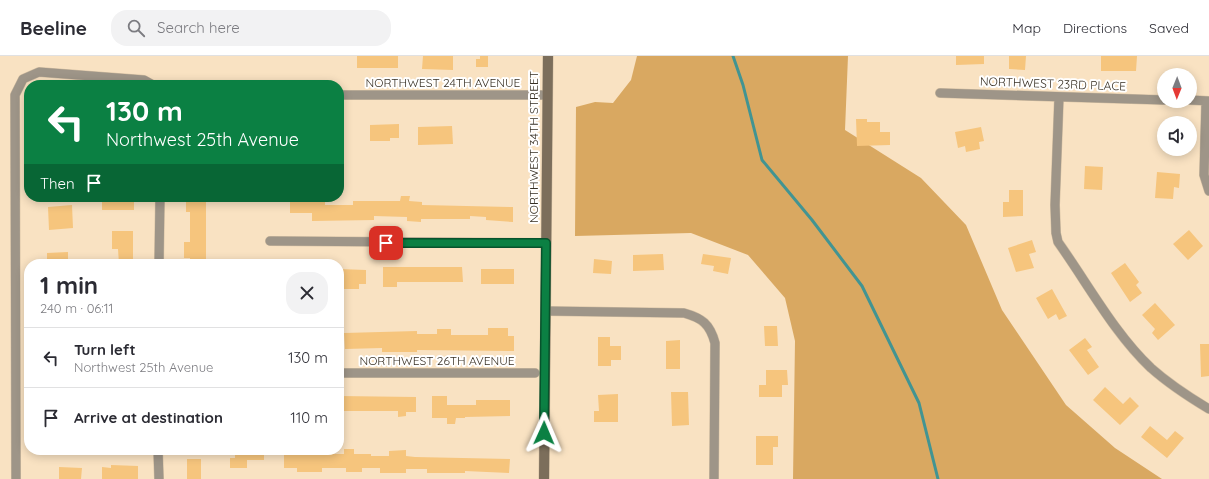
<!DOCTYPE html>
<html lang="en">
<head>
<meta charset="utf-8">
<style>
  body { margin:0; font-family:Quicksand,sans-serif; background:#f2f2f3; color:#2b2b33; height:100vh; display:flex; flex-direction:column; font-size:15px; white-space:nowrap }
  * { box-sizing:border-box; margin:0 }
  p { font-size:13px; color:#7c7c81 }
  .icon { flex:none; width:22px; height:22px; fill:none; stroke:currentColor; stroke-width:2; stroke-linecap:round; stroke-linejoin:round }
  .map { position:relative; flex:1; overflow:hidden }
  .details { position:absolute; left:24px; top:203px; width:320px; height:196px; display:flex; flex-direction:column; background:#fff; border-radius:16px; box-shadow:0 2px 10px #0003 }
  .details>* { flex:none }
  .hud { position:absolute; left:24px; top:24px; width:320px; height:122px; border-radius:16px; box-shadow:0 2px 10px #0003; background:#0b8043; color:#fff; overflow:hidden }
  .needle { width:26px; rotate:181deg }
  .buttons { position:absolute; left:1157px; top:12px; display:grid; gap:8px }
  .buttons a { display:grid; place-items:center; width:40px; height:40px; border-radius:50%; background:#fff; box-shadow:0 2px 10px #0003; font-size:20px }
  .pin { position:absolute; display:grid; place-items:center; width:34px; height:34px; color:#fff; margin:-17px; border-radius:8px; box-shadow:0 2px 6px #0006 }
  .me { position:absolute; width:44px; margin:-22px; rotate:1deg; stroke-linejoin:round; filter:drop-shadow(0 0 3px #0008) }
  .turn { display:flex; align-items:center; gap:14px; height:84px; padding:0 16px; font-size:18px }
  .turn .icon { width:52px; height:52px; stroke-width:2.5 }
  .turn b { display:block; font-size:28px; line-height:34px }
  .then { display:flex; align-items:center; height:38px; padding:0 16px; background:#0003; gap:8px; font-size:15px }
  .round { display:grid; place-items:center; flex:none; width:42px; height:42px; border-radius:16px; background:#f2f2f3 }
  .head { display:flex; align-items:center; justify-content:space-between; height:68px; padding:0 16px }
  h1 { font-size:24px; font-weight:700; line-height:30px }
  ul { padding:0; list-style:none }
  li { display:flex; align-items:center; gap:12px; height:60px; padding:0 16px; border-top:1px solid #e1e1e2 }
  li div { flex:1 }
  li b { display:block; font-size:15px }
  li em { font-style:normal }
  header { display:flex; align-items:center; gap:24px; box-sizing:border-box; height:56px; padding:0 20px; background:#fff; border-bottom:1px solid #e1e1e2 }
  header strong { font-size:19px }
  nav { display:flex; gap:22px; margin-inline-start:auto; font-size:14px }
  .search { width:280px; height:36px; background:#f2f2f3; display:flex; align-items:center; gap:10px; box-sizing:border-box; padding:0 14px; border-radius:16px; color:#7c7c81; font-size:15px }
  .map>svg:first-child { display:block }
</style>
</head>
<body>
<header>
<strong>Beeline</strong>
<div class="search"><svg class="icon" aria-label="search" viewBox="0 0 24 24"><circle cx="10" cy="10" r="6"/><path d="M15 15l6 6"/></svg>Search here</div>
<nav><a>Map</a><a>Directions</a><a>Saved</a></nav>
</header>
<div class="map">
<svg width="1209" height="423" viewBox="0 0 1209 423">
  <rect width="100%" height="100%" fill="#f9e2c2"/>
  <path fill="#d9a861" d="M 637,0 L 848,0 L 845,74 L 921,122 L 966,169 L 1002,254 L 1066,349 L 1115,392 L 1162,423 L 793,423 L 795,285 L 785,242 L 748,199 L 691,177 L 575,180 L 576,51 L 595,46 L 613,47 L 631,24 Z"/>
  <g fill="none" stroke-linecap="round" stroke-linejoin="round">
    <path stroke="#429492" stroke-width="3" d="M 733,0 L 743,29 L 762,104 L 812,164 L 862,230 L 919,347 L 938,423"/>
  </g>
  <path fill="#f6c57d" d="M 357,0 L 398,0 L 398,12 L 357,12 Z
    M 423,0 L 453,0 L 453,14 L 422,13 Z
    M 480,0 L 488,0 L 488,11 L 476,11 L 476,3 L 480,3 Z
    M 956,0 L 984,0 L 984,8 L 956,9 Z
    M 1009,0 L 1026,0 L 1025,14 L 1009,13 Z
    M 1101,0 L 1137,0 L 1136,15 L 1101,15 Z
    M 856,63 L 867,63 L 867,66 L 880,66 L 880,76 L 890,76 L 890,89 L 857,90 Z
    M 399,68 L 399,82 L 390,82 L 390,85 L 370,85 L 370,69 Z
    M 452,70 L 453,88 L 418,89 L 418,71 Z
    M 981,71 L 984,85 L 979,86 L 980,93 L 966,96 L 965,90 L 958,92 L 955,76 Z
    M 1085,110 L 1103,111 L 1102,134 L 1084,133 Z
    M 1157,116 L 1180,118 L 1179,132 L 1174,131 L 1173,143 L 1155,142 Z
    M 1009,134 L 1023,134 L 1023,160 L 1003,161 L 1003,146 L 1009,146 Z
    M 401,140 L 410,140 L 409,145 L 422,146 L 422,149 L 513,151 L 513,166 L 486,164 L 486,161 L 470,160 L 470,163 L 421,163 L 421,166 L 407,165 L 407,161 L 374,160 L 374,164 L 312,165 L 312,157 L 290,157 L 290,141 L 325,141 L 325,149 L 353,149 L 353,145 L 400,145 Z
    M 102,141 L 134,141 L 134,154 L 102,154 Z
    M 186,141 L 206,141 L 206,208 L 190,208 L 190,202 L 184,202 L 184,186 L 190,186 L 190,156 L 186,156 Z
    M 72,149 L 73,172 L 49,174 L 48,151 Z
    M 1189,174 L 1203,190 L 1188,204 L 1173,188 Z
    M 112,175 L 133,175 L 133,208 L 119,208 L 118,193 L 112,193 Z
    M 1032,184 L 1036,196 L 1029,198 L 1034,212 L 1016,216 L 1008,192 Z
    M 68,196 L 68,208 L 47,208 L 47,197 Z
    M 663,198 L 664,214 L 633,215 L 633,199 Z
    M 703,198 L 731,202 L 728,218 L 713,215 L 714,210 L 701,208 Z
    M 594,203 L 612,205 L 611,218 L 593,217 Z
    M 1125,207 L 1139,226 L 1136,229 L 1142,237 L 1130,246 L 1111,217 Z
    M 383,211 L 462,211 L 463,226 L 397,226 L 397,231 L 383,231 Z
    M 339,213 L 366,214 L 366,228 L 359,228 L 359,233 L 344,233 L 344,228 L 339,228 Z
    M 481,213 L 514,213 L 514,228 L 481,228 Z
    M 1052,233 L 1067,260 L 1059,264 L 1056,258 L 1048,263 L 1036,242 Z
    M 1155,247 L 1175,269 L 1158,284 L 1152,277 L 1155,273 L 1142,259 Z
    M 764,270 L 777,270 L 778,290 L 765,290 Z
    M 488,272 L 508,272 L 508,280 L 514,280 L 514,295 L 417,294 L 417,296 L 382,296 L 382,292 L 345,293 L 344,277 L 417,275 L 417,278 L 437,278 L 437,273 L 451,273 L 451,279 L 488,279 Z
    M 598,281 L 610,281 L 610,290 L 621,290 L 621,304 L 611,304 L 611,310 L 598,310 Z
    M 1085,282 L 1092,291 L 1087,294 L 1099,311 L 1088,319 L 1069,294 Z
    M 680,284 L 680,313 L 666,313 L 666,285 Z
    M 1200,288 L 1209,288 L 1209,320 L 1201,321 Z
    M 766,314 L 787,314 L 788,329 L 782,329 L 782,341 L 759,341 L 759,329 L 766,329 Z
    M 1105,331 L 1123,348 L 1130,341 L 1139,350 L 1120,369 L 1093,344 Z
    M 671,336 L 688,336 L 689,369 L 672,370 Z
    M 618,338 L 618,366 L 594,366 L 594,355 L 599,355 L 598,339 Z
    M 339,340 L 416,341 L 416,356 L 406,356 L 406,360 L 398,361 L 398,355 L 339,355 Z
    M 432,340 L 447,340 L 447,349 L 476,349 L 476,344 L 510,344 L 510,360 L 465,361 L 465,362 L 456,362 L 455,368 L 447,368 L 447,362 L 432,362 Z
    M 1150,370 L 1167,384 L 1175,375 L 1184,382 L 1167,402 L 1141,381 Z
    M 756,380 L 778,380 L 778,391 L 773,391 L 773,409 L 756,409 Z
    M 344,393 L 354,393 L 354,398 L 371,398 L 371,400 L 389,400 L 389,395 L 406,394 L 406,400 L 415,401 L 510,403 L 509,417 L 465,415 L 465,417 L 427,417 L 427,413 L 406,413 L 406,417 L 380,417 L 380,412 L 362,412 L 362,416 L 346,416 L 346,412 L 322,412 L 322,416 L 297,416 L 297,412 L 284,412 L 284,394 L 311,394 L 311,398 L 344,398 Z
    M 235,394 L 264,394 L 264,404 L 247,404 L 247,412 L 230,412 L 230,402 L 235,402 Z
    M 187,403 L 201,403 L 201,423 L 187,423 Z
    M 111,409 L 138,410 L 138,423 L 102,423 L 102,411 L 111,412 Z
    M 59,411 L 82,412 L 81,423 L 59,423 Z"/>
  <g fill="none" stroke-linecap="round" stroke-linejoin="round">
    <defs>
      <path id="minor" d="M 940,37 L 1164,44
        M 339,39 L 547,39
        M 1059,41 L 1055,149 L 1056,177 L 1058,186 C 1088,228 1114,277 1151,312 C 1169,328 1189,341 1209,353
        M 1190,44 L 1209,45
        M 1206,45 L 1204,119 L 1209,135
        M 270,185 L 546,187
        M 159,208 L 160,141
        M 546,255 L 684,257 C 702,262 710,268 715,287 L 714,423
        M 339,317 L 535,317
        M 158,394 L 159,423
        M 16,423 L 15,39 L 23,23 L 39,16 L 144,24 L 153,29"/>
      <path id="secondary" d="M 544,423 L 548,0"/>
    </defs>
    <use href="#minor" stroke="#d2bea2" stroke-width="10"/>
    <use href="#secondary" stroke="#d2bea2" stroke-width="11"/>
    <use href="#minor" stroke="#9e9588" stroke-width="9"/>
    <use href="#secondary" stroke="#7c6e5b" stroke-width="10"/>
  </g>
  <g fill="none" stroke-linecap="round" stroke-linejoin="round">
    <defs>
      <path id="route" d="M 386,187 L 546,187 L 544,377"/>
    </defs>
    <use href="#route" stroke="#07532c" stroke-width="10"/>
    <use href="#route" stroke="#0b8043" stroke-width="7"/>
  </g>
  <g text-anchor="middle" stroke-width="4" stroke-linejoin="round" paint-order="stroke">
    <g font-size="12" fill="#372f23" stroke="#fff">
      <text x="443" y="31">NORTHWEST 24TH AVENUE</text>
      <text transform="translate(1053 28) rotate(2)" y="4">NORTHWEST 23RD PLACE</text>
      <text transform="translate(534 91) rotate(-90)" y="4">NORTHWEST 34TH STREET</text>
      <text x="437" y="309">NORTHWEST 26TH AVENUE</text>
    </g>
  </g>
</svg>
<div class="buttons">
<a><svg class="needle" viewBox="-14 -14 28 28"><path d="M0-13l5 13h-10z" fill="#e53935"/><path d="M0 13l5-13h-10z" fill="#7c7c81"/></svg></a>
<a><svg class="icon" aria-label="sound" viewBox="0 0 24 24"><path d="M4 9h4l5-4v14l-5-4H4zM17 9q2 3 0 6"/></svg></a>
</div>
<div class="pin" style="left:386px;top:187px;background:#d93025"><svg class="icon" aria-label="arrive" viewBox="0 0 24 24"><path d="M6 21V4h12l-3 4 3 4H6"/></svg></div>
<svg class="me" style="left:544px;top:377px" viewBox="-20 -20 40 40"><path d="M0-17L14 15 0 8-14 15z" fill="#0b8043" stroke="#fff" stroke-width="4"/></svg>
<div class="hud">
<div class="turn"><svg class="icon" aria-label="left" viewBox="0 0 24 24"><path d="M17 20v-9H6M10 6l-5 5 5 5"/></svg><div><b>130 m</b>Northwest 25th Avenue</div></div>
<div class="then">Then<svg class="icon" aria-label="arrive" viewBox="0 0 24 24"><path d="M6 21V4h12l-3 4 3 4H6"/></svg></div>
</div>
<section class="details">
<div class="head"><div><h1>1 min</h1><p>240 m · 06:11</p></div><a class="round"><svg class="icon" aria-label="close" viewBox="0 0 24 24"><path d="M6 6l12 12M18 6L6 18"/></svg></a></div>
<ul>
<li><svg class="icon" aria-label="left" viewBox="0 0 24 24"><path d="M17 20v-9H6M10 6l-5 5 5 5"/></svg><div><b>Turn left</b><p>Northwest 25th Avenue</p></div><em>130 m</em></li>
<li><svg class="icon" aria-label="arrive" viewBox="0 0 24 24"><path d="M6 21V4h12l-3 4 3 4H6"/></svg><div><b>Arrive at destination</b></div><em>110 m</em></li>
</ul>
</section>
</div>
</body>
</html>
